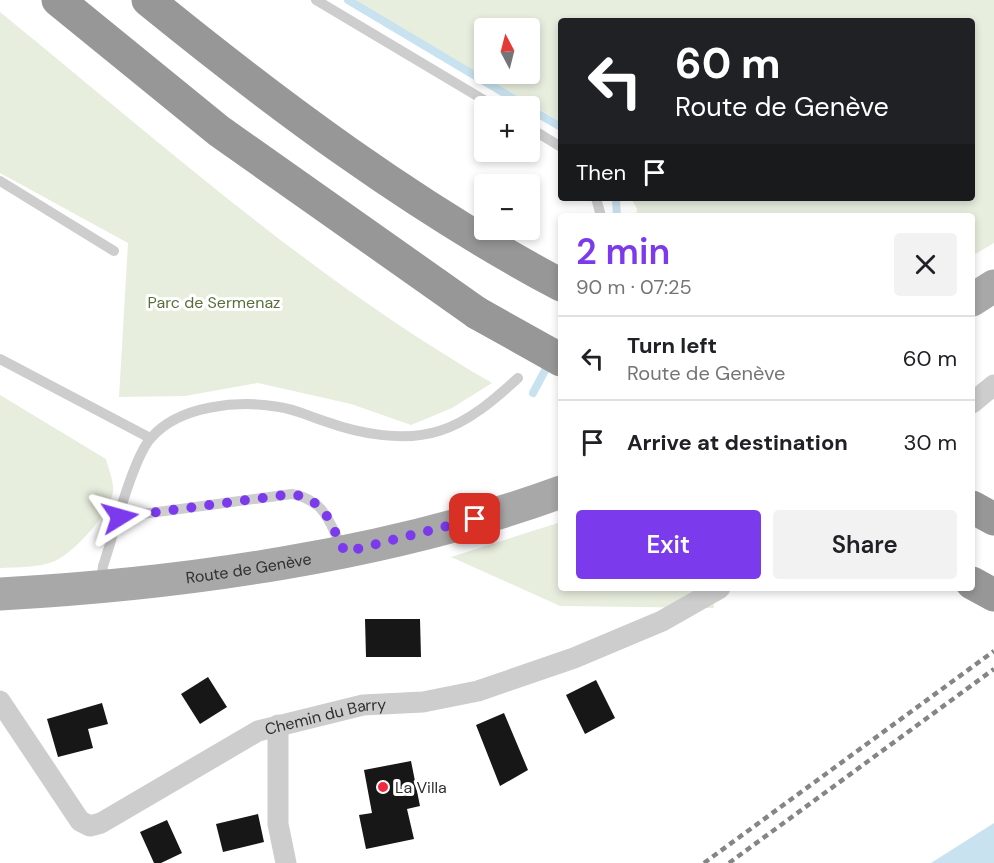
<!DOCTYPE html>
<html lang="en">
<head>
<meta charset="utf-8">
<style>
  body { margin:0; font-family:"DM Sans",sans-serif; background:#f2f2f2; color:#202124; height:100vh; display:flex; flex-direction:column; font-size:22px; white-space:nowrap }
  * { box-sizing:border-box; margin:0 }
  p { font-size:20px; color:#757577 }
  .icon { flex:none; width:33px; height:33px; fill:none; stroke:currentColor; stroke-width:2; stroke-linecap:round; stroke-linejoin:round }
  .map { position:relative; flex:1; overflow:hidden }
  .drawer { position:absolute; left:558px; top:213px; width:417px; height:378px; display:flex; flex-direction:column; background:#fff; border-radius:6px; box-shadow:0 3px 9px #0003 }
  .drawer>* { flex:none }
  .hud { position:absolute; left:558px; top:18px; width:417px; height:183px; border-radius:6px; box-shadow:0 3px 9px #0003; background:#202124; color:#fff; overflow:hidden }
  .needle { width:39px; rotate:353deg }
  .tools { position:absolute; left:474px; top:18px; display:grid; gap:12px }
  .tools a { display:grid; place-items:center; width:66px; height:66px; border-radius:6px; background:#fff; box-shadow:0 3px 9px #0003; font-size:30px }
  .pin { position:absolute; display:grid; place-items:center; width:51px; height:51px; color:#fff; margin:-26px; border-radius:12px; box-shadow:0 3px 9px #0006 }
  .me { position:absolute; width:66px; margin:-33px; rotate:82deg; stroke-linejoin:round; filter:drop-shadow(0 0 4px #0008) }
  .turn { display:flex; align-items:center; gap:21px; height:126px; padding:0 18px; font-size:27px }
  .turn .icon { width:78px; height:78px; stroke-width:2.5 }
  .turn b { display:block; font-size:42px; line-height:51px }
  .then { display:flex; align-items:center; height:57px; padding:0 18px; background:#0003; gap:12px; font-size:22px }
  .round { display:grid; place-items:center; flex:none; width:63px; height:63px; border-radius:6px; background:#f2f2f2 }
  .head { display:flex; align-items:center; justify-content:space-between; height:102px; padding:0 18px }
  h1 { font-size:36px; font-weight:600; line-height:45px; color:#7c3aed }
  .action { display:flex; gap:12px; margin-top:auto; padding:12px 18px }
  .action a { flex:1; height:69px; border-radius:6px; background:#7c3aed; color:#fff; font-size:24px; font-weight:600; line-height:69px; text-align:center }
  .action a+a { background:#f2f2f2; color:#202124 }
  ul { padding:0; list-style:none }
  li { display:flex; align-items:center; gap:18px; height:84px; padding:0 18px; border-top:2px solid #e0e0e0 }
  li div { flex:1 }
  li b { display:block; font-size:22px }
  li em { font-style:normal }
  .map>svg:first-child { display:block }
</style>
</head>
<body>
<div class="map">
<svg width="994" height="863" viewBox="0 0 994 863">
  <rect width="100%" height="100%" fill="#fff"/>
  <path fill="#e7eede" fill-rule="evenodd" d="M 353,0 L 994,0 L 994,243 L 972,256 L 972,216 L 636,216 L 637,209 L 631,198 L 972,198 L 972,21 L 561,21 L 561,122 ZM 530,28 L 530,74 L 484,74 L 484,28 Z
    M 0,12 C 160,142 312,279 492,383 L 452,408 L 411,425 L 351,404 L 258,383 L 185,396 L 119,397 L 128,243 L 0,173 Z
    M 0,395 L 106,459 C 108,468 114,481 113,491 C 111,512 75,552 55,561 C 38,568 18,567 0,568 Z
    M 561,522 L 561,588 L 712,588 L 714,608 L 560,606 L 451,557 Z"/>
  <path fill="#c9e2ef" d="M 994,823 L 994,863 L 931,863 Z"/>
  <g fill="none" stroke-linecap="round" stroke-linejoin="round">
    <path stroke="#c9e2ef" stroke-width="8" d="M 348,0 L 526,106
      M 530,109 L 561,127
      M 616,198 L 617,216
      M 533,393 L 550,361"/>
  </g>
  <path fill="#171717" d="M 365,619 L 420,619 L 421,657 L 366,657 Z
    M 208,677 L 227,707 L 200,724 L 181,694 Z
    M 596,680 L 615,718 L 585,734 L 566,695 Z
    M 102,703 L 108,724 L 88,729 L 93,748 L 58,757 L 47,719 Z
    M 504,713 L 528,770 L 500,786 L 476,725 Z
    M 411,761 L 420,806 L 407,809 L 414,839 L 366,849 L 359,815 L 372,813 L 364,770 Z
    M 258,814 L 264,842 L 223,852 L 216,824 Z
    M 167,820 L 182,853 L 161,863 L 154,863 L 140,832 Z"/>
  <g fill="none" stroke-linecap="round" stroke-linejoin="round">
    <path stroke="#cdcdcd" stroke-width="10" d="M 316,0 L 494,106
      M 530,128 L 561,147
      M 0,181 L 114,251
      M 596,198 L 601,216
      M 0,359 L 150,438
      M 120,517 L 292,494 C 326,501 328,521 343,549
      M 101,583 L 103,566 C 113,537 133,457 151,438 C 179,405 239,400 279,407 C 295,409 311,417 327,422 C 360,434 405,442 439,431 C 469,422 495,399 518,378"/>
    <g stroke="#cdcdcd" stroke-width="21">
      <path d="M 972,403 L 994,385"/>
      <path id="s1" d="M 0,701 L 80,821 L 90,826 L 101,823 L 258,731 L 363,705 L 423,702 L 478,691 L 574,658 L 662,621 L 720,588"/>
      <path d="M 278,725 L 278,824 L 286,863"/>
    </g>
    <g stroke="#a8a8a8" stroke-width="33">
      <path d="M 972,300 L 994,286"/>
      <path id="s2" d="M 0,594 C 183,584 388,555 561,492"/>
    </g>
    <path stroke="#979797" stroke-width="33" d="M 58,0 L 219,131 L 477,313
      M 148,0 C 277,105 414,207 561,285
      M 972,507 L 994,519
      M 972,583 L 994,595"/>
    <path stroke="#858585" stroke-width="4.5" stroke-dasharray="6 4.5" stroke-linecap="butt" d="M 704,863 L 994,651
      M 729,863 L 994,669"/>
    <path stroke="#979797" stroke-width="33" d="M 477,313 L 561,360"/>
  </g>
  <g fill="none" stroke-linecap="round" stroke-linejoin="round">
    <path stroke="#7c3aed" stroke-width="10" stroke-dasharray="0 18" d="M 120,517 L 292,494 C 328,501 329,523 345,552 L 475,519"/>
  </g>
  <circle fill="#f02941" stroke="#fff" stroke-width="2" cx="383" cy="787" r="6"/>
  <g text-anchor="middle" stroke-width="6" stroke-linejoin="round" paint-order="stroke">
    <g font-size="16" fill="#556f3a" stroke="#fff">
      <text x="214" y="308">Parc de Sermenaz</text>
    </g>
    <g font-size="16" fill="#303030" stroke="#fff">
      <text dy="6" stroke="none"><textPath href="#s2" startOffset="250">Route de Genève</textPath></text>
      <text dy="6" stroke="none"><textPath href="#s1" startOffset="418">Chemin du Barry</textPath></text>
    </g>
    <g font-size="16" fill="#303030" stroke="#fff" text-anchor="start">
      <text x="395" y="793">La Villa</text>
    </g>
  </g>
</svg>
<div class="tools">
<a><svg class="needle" viewBox="-14 -14 28 28"><path d="M0-13l5 13h-10z" fill="#e53935"/><path d="M0 13l5-13h-10z" fill="#757577"/></svg></a>
<a>+</a>
<a>−</a>
</div>
<div class="pin" style="left:475px;top:519px;background:#d93025"><svg class="icon" aria-label="arrive" viewBox="0 0 24 24"><path d="M6 21V4h12l-3 4 3 4H6"/></svg></div>
<svg class="me" style="left:120px;top:517px" viewBox="-20 -20 40 40"><path d="M0-17L14 15 0 8-14 15z" fill="#7c3aed" stroke="#fff" stroke-width="4"/></svg>
<div class="hud">
<div class="turn"><svg class="icon" aria-label="left" viewBox="0 0 24 24"><path d="M17 20v-9H6M10 6l-5 5 5 5"/></svg><div><b>60 m</b>Route de Genève</div></div>
<div class="then">Then<svg class="icon" aria-label="arrive" viewBox="0 0 24 24"><path d="M6 21V4h12l-3 4 3 4H6"/></svg></div>
</div>
<section class="drawer">
<div class="head"><div><h1>2 min</h1><p>90 m · 07:25</p></div><a class="round"><svg class="icon" aria-label="close" viewBox="0 0 24 24"><path d="M6 6l12 12M18 6L6 18"/></svg></a></div>
<ul>
<li><svg class="icon" aria-label="left" viewBox="0 0 24 24"><path d="M17 20v-9H6M10 6l-5 5 5 5"/></svg><div><b>Turn left</b><p>Route de Genève</p></div><em>60 m</em></li>
<li><svg class="icon" aria-label="arrive" viewBox="0 0 24 24"><path d="M6 21V4h12l-3 4 3 4H6"/></svg><div><b>Arrive at destination</b></div><em>30 m</em></li>
</ul>
<div class="action"><a>Exit</a><a>Share</a></div>
</section>
</div>
</body>
</html>
